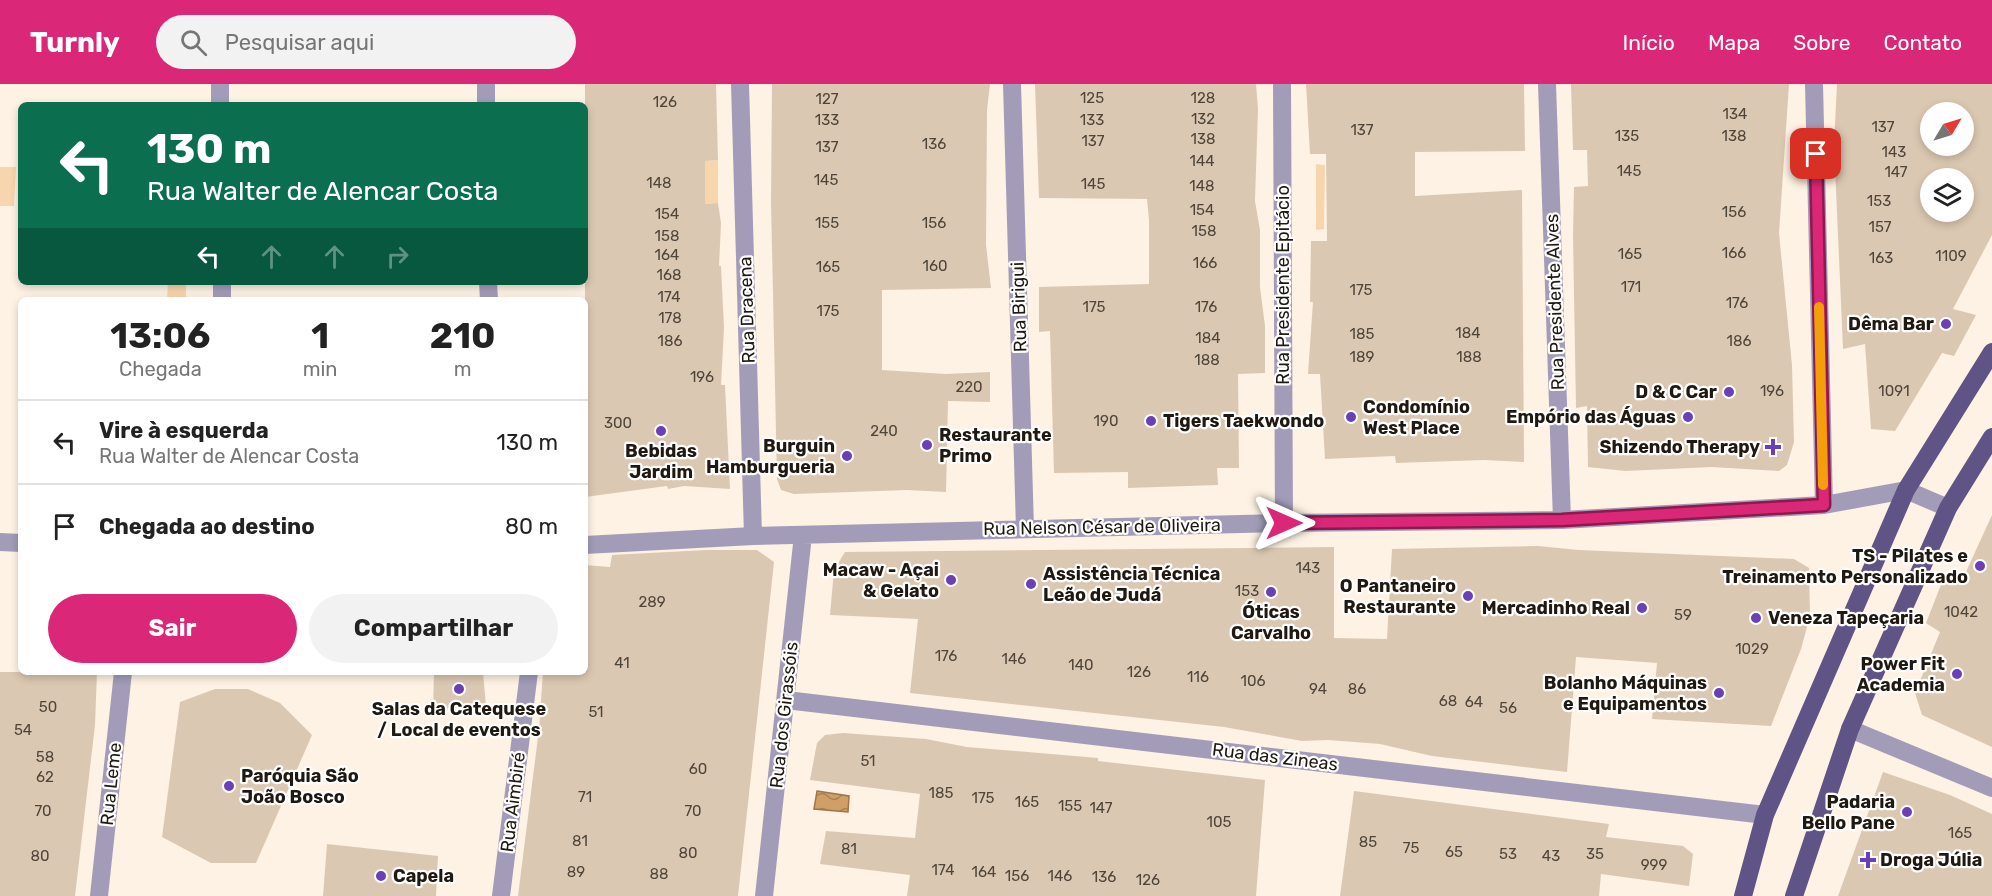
<!DOCTYPE html>
<html lang="pt">
<head>
<meta charset="utf-8">
<style>
  body { margin:0; font-family:Rubik,sans-serif; background:#f2f2f2; color:#222; height:100vh; display:flex; flex-direction:column; font-size:22px; white-space:nowrap }
  * { box-sizing:border-box; margin:0 }
  p { font-size:20px; color:#767676 }
  .icon { flex:none; width:33px; height:33px; fill:none; stroke:currentColor; stroke-width:2; stroke-linecap:round; stroke-linejoin:round }
  .map { position:relative; flex:1; overflow:hidden }
  .panel { position:absolute; left:18px; top:213px; width:570px; height:378px; display:flex; flex-direction:column; background:#fff; border-radius:9px; box-shadow:0 3px 9px #0003 }
  .panel>* { flex:none }
  .guide { position:absolute; left:18px; top:18px; width:570px; height:183px; border-radius:9px; box-shadow:0 3px 9px #0003; background:#0b6e4f; color:#fff; overflow:hidden }
  .needle { width:39px; rotate:52deg }
  .tools { position:absolute; left:1920px; top:18px; display:grid; gap:12px }
  .tools a { display:grid; place-items:center; width:54px; height:54px; border-radius:50%; background:#fff; box-shadow:0 3px 9px #0003; font-size:30px }
  .pin { position:absolute; display:grid; place-items:center; width:51px; height:51px; color:#fff; margin:-26px; border-radius:12px; box-shadow:0 3px 9px #0006 }
  .me { position:absolute; width:66px; margin:-33px; rotate:90deg; stroke-linejoin:round; filter:drop-shadow(0 0 4px #0008) }
  .turn { display:flex; align-items:center; gap:21px; height:126px; padding:0 30px; font-size:27px }
  .turn .icon { width:78px; height:78px; stroke-width:2.5 }
  .turn b { display:block; font-size:42px; line-height:51px }
  .lanes { display:flex; align-items:center; height:57px; padding:0 30px; background:#0003; justify-content:center; gap:30px; direction:ltr }
  .lanes .off { opacity:.35 }
  .eta { display:flex; justify-content:space-evenly; align-items:center; height:102px; text-align:center }
  .eta b { font-size:36px; font-weight:700; line-height:42px }
  .action { display:flex; gap:12px; margin-top:auto; padding:12px 30px }
  .action a { flex:1; height:69px; border-radius:36px; background:#db2777; color:#fff; font-size:24px; font-weight:700; line-height:69px; text-align:center }
  .action a+a { background:#f2f2f2; color:#222 }
  ul { padding:0; list-style:none }
  li { display:flex; align-items:center; gap:18px; height:84px; padding:0 30px; border-top:2px solid #e0e0e0 }
  li div { flex:1 }
  li b { display:block; font-size:22px }
  li em { font-style:normal }
  header { display:flex; align-items:center; gap:36px; box-sizing:border-box; height:84px; padding:0 30px; background:#db2777; color:#fff }
  header strong { font-size:28px }
  nav { display:flex; gap:33px; margin-inline-start:auto; font-size:21px }
  .search { width:420px; height:54px; background:#f2f2f2; display:flex; align-items:center; gap:15px; box-sizing:border-box; padding:0 21px; border-radius:33px; color:#767676; font-size:22px }
  .map>svg:first-child { display:block }
</style>
</head>
<body>
<header>
<strong>Turnly</strong>
<div class="search"><svg class="icon" aria-label="search" viewBox="0 0 24 24"><circle cx="10" cy="10" r="6"/><path d="M15 15l6 6"/></svg>Pesquisar aqui</div>
<nav><a>Início</a><a>Mapa</a><a>Sobre</a><a>Contato</a></nav>
</header>
<div class="map">
<svg width="1992" height="812" viewBox="0 0 1992 812">
  <defs>
    <pattern id="water-waves" width="16" height="10" patternUnits="userSpaceOnUse" patternTransform="scale(1.5)"><rect width="16" height="10" fill="#cf9f65"/><path d="M0 5q4-4 8 0t8 0" fill="none" stroke="#a88152"/></pattern>
  </defs>
  <rect width="100%" height="100%" fill="#fdf2e4"/>
  <path fill="#f8d6ad" d="M 718,76 L 718,119 L 705,120 L 705,77 Z
    M 1316,80 L 1325,81 L 1324,145 L 1316,146 Z
    M 0,83 L 16,83 L 14,122 L 0,122 Z
    M 168,198 L 186,198 L 186,216 L 167,216 Z"/>
  <path fill="url(#water-waves)" stroke="#9a774c" stroke-width="1.5" d="M 817,707 L 849,712 L 848,728 L 814,725 Z"/>
  <path fill="#dbc8b2" fill-rule="evenodd" d="M 585,0 L 716,0 L 718,76 L 705,77 L 705,120 L 718,119 L 721,139 L 719,182 L 721,182 L 724,244 L 721,301 L 725,301 L 730,405 L 684,402 L 668,405 L 667,402 L 585,413 Z
    M 772,0 L 990,0 L 987,26 L 986,161 L 991,204 L 882,206 L 882,286 L 946,290 L 990,288 L 990,318 L 948,317 L 946,408 L 907,406 L 794,410 L 781,406 L 777,395 L 771,118 Z
    M 1035,0 L 1256,0 L 1258,25 L 1255,117 L 1260,146 L 1260,203 L 1265,242 L 1265,289 L 1238,290 L 1239,384 L 1217,384 L 1218,401 L 1128,404 L 1128,388 L 1054,389 L 1050,247 L 1039,248 L 1039,203 L 1149,200 L 1149,136 L 1147,115 L 1039,114 Z
    M 1306,0 L 1524,0 L 1525,67 L 1415,68 L 1415,112 L 1522,106 L 1524,378 L 1484,376 L 1396,379 L 1395,372 L 1325,375 L 1320,290 L 1308,290 L 1313,218 L 1310,218 L 1311,157 L 1327,157 L 1326,70 L 1310,70 Z
    M 1571,0 L 1789,0 L 1779,149 L 1792,281 L 1794,358 L 1787,381 L 1779,387 L 1712,383 L 1625,387 L 1588,383 L 1587,322 L 1576,324 L 1573,152 L 1574,103 L 1588,102 L 1587,66 L 1573,66 Z
    M 1837,0 L 1992,0 L 1992,151 L 1953,225 L 1976,231 L 1954,272 L 1942,269 L 1895,347 L 1871,345 L 1865,260 L 1843,265 L 1834,60 ZM 1930,28 L 1964,28 L 1964,62 L 1930,62 ZM 1930,94 L 1964,94 L 1964,128 L 1930,128 Z
    M 1992,431 L 1992,663 L 1922,631 L 1915,609 L 1940,548 L 1926,539 L 1944,493 L 1960,501 Z
    M 1538,462 L 1579,466 L 1794,475 L 1809,484 L 1810,532 L 1801,565 L 1771,642 L 1652,635 L 1657,579 L 1576,573 L 1567,688 L 1432,672 L 1380,660 L 1328,656 L 1302,657 L 1224,643 L 910,609 L 918,535 L 830,531 L 834,486 L 845,468 L 1334,463 L 1334,554 L 1387,555 L 1392,465 Z
    M 706,466 L 757,466 L 774,478 L 738,812 L 518,812 L 539,645 L 543,588 L 585,588 L 585,481 L 610,483 L 612,471 Z
    M 0,588 L 97,588 L 95,641 L 75,812 L 0,812 Z
    M 434,588 L 483,588 L 486,622 L 433,626 Z
    M 215,605 L 248,605 L 280,619 L 312,651 L 256,779 L 211,779 L 162,753 L 180,618 Z
    M 843,649 L 926,655 L 967,663 L 1098,674 L 1098,677 L 1265,696 L 1256,812 L 907,812 L 910,791 L 820,780 L 826,747 L 915,754 L 920,710 L 810,696 L 817,659 L 825,651 Z
    M 1883,688 L 1950,711 L 1992,730 L 1992,812 L 1838,812 Z
    M 1354,707 L 1609,740 L 1606,753 L 1683,762 L 1693,770 L 1689,802 L 1601,790 L 1599,812 L 1340,812 Z
    M 327,760 L 438,772 L 436,812 L 323,812 Z"/>
  <g fill="none" stroke-linecap="round" stroke-linejoin="round">
    <path stroke="#a29cb9" stroke-width="18" d="M 220,0 L 220,21
      M 486,0 L 486,21
      M 740,0 L 753,452
      M 1012,0 L 1025,445
      M 1282,0 L 1284,439
      M 1547,0 L 1562,436
      M 1814,0 L 1824,421
      M 222,198 L 222,216
      M 488,198 L 489,216
      M 0,458 L 21,459
      M 585,461 L 753,452 L 1284,439 L 1562,436 L 1824,421 L 1906,406 L 1948,424
      M 786,616 L 1765,731
      M 1850,645 L 1992,704
      M 99,812 L 123,588
      M 501,812 L 529,588
      M 764,812 L 803,451"/>
    <path stroke="#605385" stroke-width="18" d="M 1743,812 L 1765,731 L 1906,406 L 1992,268
      M 1794,812 L 1850,645 L 1948,424 L 1992,353"/>
  </g>
  <g fill="none" stroke-linecap="round" stroke-linejoin="round">
    <defs>
      <path id="route" d="M 1284,439 L 1562,436 L 1824,421 L 1816,70"/>
    </defs>
    <use href="#route" stroke="#8e194d" stroke-width="15"/>
    <use href="#route" stroke="#db2777" stroke-width="10"/>
    <path stroke="#f59e0b" stroke-width="10" d="M 1819,223 L 1823,401"/>
  </g>
  <g fill="#6a3fb7" stroke="#fff" stroke-width="2">
    <circle cx="1946" cy="240" r="6"/>
    <circle cx="1729" cy="308" r="6"/>
    <circle cx="1351" cy="333" r="6"/>
    <circle cx="1688" cy="333" r="6"/>
    <circle cx="1151" cy="337" r="6"/>
    <circle cx="661" cy="347" r="6"/>
    <circle cx="927" cy="361" r="6"/>
    <path d="M1770 354h6v6h6v6h-6v6h-6v-6h-6v-6h6z"/>
    <circle cx="847" cy="372" r="6"/>
    <circle cx="1980" cy="482" r="6"/>
    <circle cx="951" cy="496" r="6"/>
    <circle cx="1031" cy="500" r="6"/>
    <circle cx="1271" cy="508" r="6"/>
    <circle cx="1468" cy="512" r="6"/>
    <circle cx="1642" cy="524" r="6"/>
    <circle cx="1756" cy="534" r="6"/>
    <circle cx="1957" cy="590" r="6"/>
    <circle cx="459" cy="605" r="6"/>
    <circle cx="1719" cy="609" r="6"/>
    <circle cx="229" cy="702" r="6"/>
    <circle cx="1907" cy="728" r="6"/>
    <path d="M1865 767h6v6h6v6h-6v6h-6v-6h-6v-6h6z"/>
    <circle cx="381" cy="792" r="6"/>
  </g>
  <g text-anchor="middle" stroke-width="4.5" stroke-linejoin="round" paint-order="stroke">
    <g font-size="15" fill="#4f4539">
      <text x="1092" y="19">125</text>
      <text x="1203" y="19">128</text>
      <text x="827" y="20">127</text>
      <text x="665" y="23">126</text>
      <text x="1735" y="35">134</text>
      <text x="1203" y="40">132</text>
      <text x="827" y="41">133</text>
      <text x="1092" y="41">133</text>
      <text x="1883" y="48">137</text>
      <text x="1362" y="51">137</text>
      <text x="1627" y="57">135</text>
      <text x="1734" y="57">138</text>
      <text x="1203" y="60">138</text>
      <text x="1093" y="62">137</text>
      <text x="934" y="65">136</text>
      <text x="827" y="68">137</text>
      <text x="1894" y="73">143</text>
      <text x="1202" y="82">144</text>
      <text x="1629" y="92">145</text>
      <text x="1896" y="93">147</text>
      <text x="826" y="101">145</text>
      <text x="659" y="104">148</text>
      <text x="1093" y="105">145</text>
      <text x="1202" y="107">148</text>
      <text x="1879" y="122">153</text>
      <text x="1202" y="131">154</text>
      <text x="1734" y="133">156</text>
      <text x="667" y="135">154</text>
      <text x="827" y="144">155</text>
      <text x="934" y="144">156</text>
      <text x="1880" y="148">157</text>
      <text x="1204" y="152">158</text>
      <text x="667" y="157">158</text>
      <text x="1734" y="174">166</text>
      <text x="1630" y="175">165</text>
      <text x="667" y="176">164</text>
      <text x="1951" y="177">1109</text>
      <text x="1881" y="179">163</text>
      <text x="1205" y="184">166</text>
      <text x="935" y="187">160</text>
      <text x="828" y="188">165</text>
      <text x="669" y="196">168</text>
      <text x="1631" y="208">171</text>
      <text x="1361" y="211">175</text>
      <text x="669" y="218">174</text>
      <text x="1737" y="224">176</text>
      <text x="1094" y="228">175</text>
      <text x="1206" y="228">176</text>
      <text x="828" y="232">175</text>
      <text x="670" y="239">178</text>
      <text x="1468" y="254">184</text>
      <text x="1362" y="255">185</text>
      <text x="1208" y="259">184</text>
      <text x="670" y="262">186</text>
      <text x="1739" y="262">186</text>
      <text x="1362" y="278">189</text>
      <text x="1469" y="278">188</text>
      <text x="1207" y="281">188</text>
      <text x="702" y="298">196</text>
      <text x="969" y="308">220</text>
      <text x="1772" y="312">196</text>
      <text x="1894" y="312">1091</text>
      <text x="1106" y="342">190</text>
      <text x="618" y="344">300</text>
      <text x="884" y="352">240</text>
      <text x="1308" y="489">143</text>
      <text x="1247" y="512">153</text>
      <text x="652" y="523">289</text>
      <text x="1961" y="533">1042</text>
      <text x="1683" y="536">59</text>
      <text x="1752" y="570">1029</text>
      <text x="946" y="577">176</text>
      <text x="1014" y="580">146</text>
      <text x="622" y="584">41</text>
      <text x="1081" y="586">140</text>
      <text x="1139" y="593">126</text>
      <text x="1198" y="598">116</text>
      <text x="1253" y="602">106</text>
      <text x="1318" y="610">94</text>
      <text x="1357" y="610">86</text>
      <text x="1448" y="622">68</text>
      <text x="1474" y="623">64</text>
      <text x="48" y="628">50</text>
      <text x="1508" y="629">56</text>
      <text x="596" y="633">51</text>
      <text x="23" y="651">54</text>
      <text x="45" y="678">58</text>
      <text x="868" y="682">51</text>
      <text x="698" y="690">60</text>
      <text x="45" y="698">62</text>
      <text x="941" y="714">185</text>
      <text x="585" y="718">71</text>
      <text x="983" y="719">175</text>
      <text x="1027" y="723">165</text>
      <text x="1070" y="727">155</text>
      <text x="1101" y="729">147</text>
      <text x="43" y="732">70</text>
      <text x="693" y="732">70</text>
      <text x="1219" y="743">105</text>
      <text x="1960" y="754">165</text>
      <text x="580" y="762">81</text>
      <text x="1368" y="763">85</text>
      <text x="1411" y="769">75</text>
      <text x="849" y="770">81</text>
      <text x="1454" y="773">65</text>
      <text x="688" y="774">80</text>
      <text x="1508" y="775">53</text>
      <text x="1595" y="775">35</text>
      <text x="40" y="777">80</text>
      <text x="1551" y="777">43</text>
      <text x="1654" y="786">999</text>
      <text x="943" y="791">174</text>
      <text x="576" y="793">89</text>
      <text x="984" y="793">164</text>
      <text x="659" y="795">88</text>
      <text x="1017" y="797">156</text>
      <text x="1060" y="797">146</text>
      <text x="1104" y="798">136</text>
      <text x="1148" y="801">126</text>
    </g>
    <g font-size="18" fill="#201911" stroke="#fff">
      <text transform="translate(1283 201) rotate(-90)" y="6">Rua Presidente Epitácio</text>
      <text transform="translate(1555 218) rotate(-92)" y="6">Rua Presidente Alves</text>
      <text transform="translate(1019 223) rotate(-92)" y="6">Rua Birigui</text>
      <text transform="translate(747 226) rotate(-92)" y="6">Rua Dracena</text>
      <text transform="translate(1102 443) rotate(-1)" y="6">Rua Nelson César de Oliveira</text>
      <text transform="translate(784 631) rotate(-84)" y="6">Rua dos Girassóis</text>
      <text transform="translate(1275 673) rotate(7)" y="6">Rua das Zineas</text>
      <text transform="translate(111 700) rotate(-84)" y="6">Rua Leme</text>
      <text transform="translate(513 718) rotate(-83)" y="6">Rua Aimbiré</text>
    </g>
    <g font-size="18" font-weight="bold" fill="#201911" stroke="#fff" text-anchor="end">
      <text x="1934" y="246">Dêma Bar</text>
      <text x="1717" y="314">D &amp; C Car</text>
      <text x="1363" y="329" text-anchor="start">Condomínio<tspan x="1363" dy="21">West Place</tspan></text>
      <text x="1676" y="339">Empório das Águas</text>
      <text x="1163" y="343" text-anchor="start">Tigers Taekwondo</text>
      <text x="939" y="357" text-anchor="start">Restaurante<tspan x="939" dy="21">Primo</tspan></text>
      <text x="835" y="368">Burguin<tspan x="835" dy="21">Hamburgueria</tspan></text>
      <text x="1760" y="369">Shizendo Therapy</text>
      <text x="661" y="373" text-anchor="middle">Bebidas<tspan x="661" dy="21">Jardim</tspan></text>
      <text x="1968" y="478">TS - Pilates e<tspan x="1968" dy="21">Treinamento Personalizado</tspan></text>
      <text x="939" y="492">Macaw - Açai<tspan x="939" dy="21">&amp; Gelato</tspan></text>
      <text x="1043" y="496" text-anchor="start">Assistência Técnica<tspan x="1043" dy="21">Leão de Judá</tspan></text>
      <text x="1456" y="508">O Pantaneiro<tspan x="1456" dy="21">Restaurante</tspan></text>
      <text x="1630" y="530">Mercadinho Real</text>
      <text x="1271" y="534" text-anchor="middle">Óticas<tspan x="1271" dy="21">Carvalho</tspan></text>
      <text x="1768" y="540" text-anchor="start">Veneza Tapeçaria</text>
      <text x="1945" y="586">Power Fit<tspan x="1945" dy="21">Academia</tspan></text>
      <text x="1707" y="605">Bolanho Máquinas<tspan x="1707" dy="21">e Equipamentos</tspan></text>
      <text x="459" y="631" text-anchor="middle">Salas da Catequese<tspan x="459" dy="21">/ Local de eventos</tspan></text>
      <text x="241" y="698" text-anchor="start">Paróquia São<tspan x="241" dy="21">João Bosco</tspan></text>
      <text x="1895" y="724">Padaria<tspan x="1895" dy="21">Bello Pane</tspan></text>
      <text x="1880" y="782" text-anchor="start">Droga Júlia</text>
      <text x="393" y="798" text-anchor="start">Capela</text>
    </g>
  </g>
</svg>
<div class="tools">
<a><svg class="needle" viewBox="-14 -14 28 28"><path d="M0-13l5 13h-10z" fill="#e53935"/><path d="M0 13l5-13h-10z" fill="#767676"/></svg></a>
<a><svg class="icon" aria-label="layers" viewBox="0 0 24 24"><path d="M12 4l9 5-9 5-9-5zM3 14l9 5 9-5"/></svg></a>
</div>
<div class="pin" style="left:1816px;top:70px;background:#d93025"><svg class="icon" aria-label="arrive" viewBox="0 0 24 24"><path d="M6 21V4h12l-3 4 3 4H6"/></svg></div>
<svg class="me" style="left:1284px;top:439px" viewBox="-20 -20 40 40"><path d="M0-17L14 15 0 8-14 15z" fill="#db2777" stroke="#fff" stroke-width="4"/></svg>
<div class="guide">
<div class="turn"><svg class="icon" aria-label="left" viewBox="0 0 24 24"><path d="M17 20v-9H6M10 6l-5 5 5 5"/></svg><div><b>130 m</b>Rua Walter de Alencar Costa</div></div>
<div class="lanes"><svg class="icon" aria-label="left" viewBox="0 0 24 24"><path d="M17 20v-9H6M10 6l-5 5 5 5"/></svg><svg class="icon off" aria-label="ahead" viewBox="0 0 24 24"><path d="M12 20V5M6 11l6-6 6 6"/></svg><svg class="icon off" aria-label="ahead" viewBox="0 0 24 24"><path d="M12 20V5M6 11l6-6 6 6"/></svg><svg class="icon off" aria-label="right" viewBox="0 0 24 24"><path d="M7 20v-9h11M14 6l5 5-5 5"/></svg></div>
</div>
<section class="panel">
<div class="eta">
<div><b>13:06</b><p>Chegada</p></div>
<div><b>1</b><p>min</p></div>
<div><b>210</b><p>m</p></div>
</div>
<ul>
<li><svg class="icon" aria-label="left" viewBox="0 0 24 24"><path d="M17 20v-9H6M10 6l-5 5 5 5"/></svg><div><b>Vire à esquerda</b><p>Rua Walter de Alencar Costa</p></div><em>130 m</em></li>
<li><svg class="icon" aria-label="arrive" viewBox="0 0 24 24"><path d="M6 21V4h12l-3 4 3 4H6"/></svg><div><b>Chegada ao destino</b></div><em>80 m</em></li>
</ul>
<div class="action"><a>Sair</a><a>Compartilhar</a></div>
</section>
</div>
</body>
</html>
